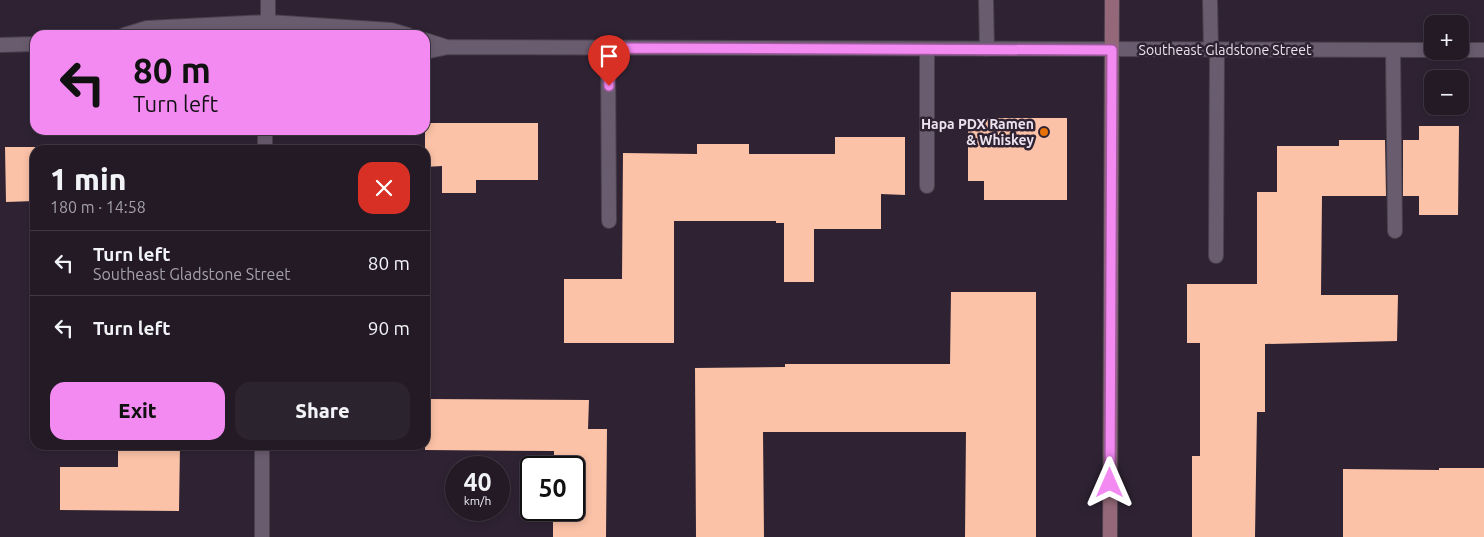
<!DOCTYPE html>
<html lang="en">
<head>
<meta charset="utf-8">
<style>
  body { margin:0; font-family:Ubuntu,sans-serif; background:#2b232e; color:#f1f3f6; height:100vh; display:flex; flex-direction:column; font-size:19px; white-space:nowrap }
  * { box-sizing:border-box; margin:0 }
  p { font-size:16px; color:#a3a1a7 }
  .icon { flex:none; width:28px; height:28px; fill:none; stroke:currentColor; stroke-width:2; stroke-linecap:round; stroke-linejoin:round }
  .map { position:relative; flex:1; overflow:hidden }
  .sheet { position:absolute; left:30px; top:145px; width:400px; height:305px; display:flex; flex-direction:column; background:#231a26; border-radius:15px; box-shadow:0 2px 8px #0003,0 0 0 1px #403843 }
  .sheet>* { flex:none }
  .guide { position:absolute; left:30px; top:30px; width:400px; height:105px; border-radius:15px; box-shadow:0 2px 8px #0003,0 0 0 1px #403843; background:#f38af2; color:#111; overflow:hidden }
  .tools { position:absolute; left:1424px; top:15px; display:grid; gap:10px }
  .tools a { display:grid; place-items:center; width:45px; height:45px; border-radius:10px; background:#231a26; box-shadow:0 2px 8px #0003,0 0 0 1px #403843; font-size:25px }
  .speed { position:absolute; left:445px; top:456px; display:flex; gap:10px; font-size:25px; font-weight:700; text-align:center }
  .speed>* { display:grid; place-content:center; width:65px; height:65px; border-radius:50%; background:#231a26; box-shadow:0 2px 8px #0003,0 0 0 1px #403843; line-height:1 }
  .speed small { font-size:12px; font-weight:400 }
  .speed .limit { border:2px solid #111; border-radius:8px; background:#fff; color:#111 }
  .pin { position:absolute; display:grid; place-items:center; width:42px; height:42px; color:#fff; margin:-51px -21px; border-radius:50% 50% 50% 0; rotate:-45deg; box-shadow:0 0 5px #0007 }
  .pin .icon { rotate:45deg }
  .me { position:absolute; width:55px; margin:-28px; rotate:0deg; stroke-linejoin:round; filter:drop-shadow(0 0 4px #0008) }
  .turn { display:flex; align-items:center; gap:18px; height:105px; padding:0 20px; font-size:22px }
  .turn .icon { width:65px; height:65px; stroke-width:2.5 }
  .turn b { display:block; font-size:35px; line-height:42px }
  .round { display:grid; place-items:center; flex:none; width:52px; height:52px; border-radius:15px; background:#2b232e }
  .overview { display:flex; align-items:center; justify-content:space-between; height:85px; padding:0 20px }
  h1 { font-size:30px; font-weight:800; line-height:38px }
  .cta { display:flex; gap:10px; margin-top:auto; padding:10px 20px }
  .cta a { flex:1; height:58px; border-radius:15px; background:#f38af2; color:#111; font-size:20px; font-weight:800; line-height:58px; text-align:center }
  .cta a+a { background:#2b232e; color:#f1f3f6 }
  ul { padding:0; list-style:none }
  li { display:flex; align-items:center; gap:15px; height:65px; padding:0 20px; border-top:1px solid #403843 }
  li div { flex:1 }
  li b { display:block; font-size:19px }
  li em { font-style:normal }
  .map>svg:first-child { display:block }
</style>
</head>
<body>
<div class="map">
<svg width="1484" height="537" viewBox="0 0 1484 537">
  <rect width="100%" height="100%" fill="#2f2333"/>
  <path fill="#fbc2a7" d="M 968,118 L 1067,118 L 1067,200 L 984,200 L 984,181 L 968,181 Z
    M 425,123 L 538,123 L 538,180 L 476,180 L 476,193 L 442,193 L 442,166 L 425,167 Z
    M 1419,126 L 1459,126 L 1458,215 L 1419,215 L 1419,196 L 1403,196 L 1403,140 L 1419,140 Z
    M 835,137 L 905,137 L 905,195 L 881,194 L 881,229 L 814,229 L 814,282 L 784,282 L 784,223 L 776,223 L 776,221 L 674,221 L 674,343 L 564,343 L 564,279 L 622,279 L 623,153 L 697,154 L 697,144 L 749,144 L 749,154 L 835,154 Z
    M 1339,140 L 1385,140 L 1386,196 L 1322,196 L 1321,295 L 1398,295 L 1397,341 L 1265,344 L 1265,412 L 1257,412 L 1255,537 L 1192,537 L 1192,456 L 1200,456 L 1200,343 L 1187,343 L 1187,284 L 1257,284 L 1257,192 L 1277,192 L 1277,146 L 1339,146 Z
    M 5,147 L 35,147 L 35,201 L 6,202 Z
    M 951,292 L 1036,292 L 1036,537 L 965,537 L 966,432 L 763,432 L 764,537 L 696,537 L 695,368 L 785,367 L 785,364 L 950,364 Z
    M 425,399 L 589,400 L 588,429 L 607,429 L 606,537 L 553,537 L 553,510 L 574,510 L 574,468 L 554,468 L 554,451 L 425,450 Z
    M 118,445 L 180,445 L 179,511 L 60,510 L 60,467 L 118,467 Z
    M 1439,468 L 1484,468 L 1484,537 L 1343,537 L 1343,469 L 1439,470 Z"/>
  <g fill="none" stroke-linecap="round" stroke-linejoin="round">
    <defs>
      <path id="service" d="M 986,0 L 987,49
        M 1210,0 L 1211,50
        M 608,48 L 609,221
        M 927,49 L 927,186
        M 1393,50 L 1395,231
        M 1216,256 L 1217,50"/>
      <path id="minor" d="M 268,35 L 268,0
        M 265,150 L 265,130
        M 262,537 L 262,445"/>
      <path id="tertiary" d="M 124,35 L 147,28 L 268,22 L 391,30 L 408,35
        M 425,40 L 447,47
        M 0,45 L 35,44
        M 1460,50 L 1484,50
        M 425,52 L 448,47 L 1432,50"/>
      <path id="secondary" d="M 1110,537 L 1112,0"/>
    </defs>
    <use href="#service" stroke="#4a404d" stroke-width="16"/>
    <use href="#minor" stroke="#4a404d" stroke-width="16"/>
    <use href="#tertiary" stroke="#4a404d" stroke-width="16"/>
    <use href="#secondary" stroke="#4a404d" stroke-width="16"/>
    <use href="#service" stroke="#6a5c6f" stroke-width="14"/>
    <use href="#minor" stroke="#6a5c6f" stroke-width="14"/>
    <use href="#tertiary" stroke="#6a5c6f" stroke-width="14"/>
    <use href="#secondary" stroke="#946878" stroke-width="14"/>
  </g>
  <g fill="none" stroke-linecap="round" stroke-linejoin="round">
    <defs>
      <path id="route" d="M 609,86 L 608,48 L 1112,50 L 1110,483"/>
    </defs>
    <use href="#route" stroke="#9e5a9d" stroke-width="12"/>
    <use href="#route" stroke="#f38af2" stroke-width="9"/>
  </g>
  <circle fill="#e8710a" stroke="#2f2333" stroke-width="2" cx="1044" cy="132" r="5"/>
  <g text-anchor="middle" stroke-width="5" stroke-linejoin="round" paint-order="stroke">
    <g font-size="14" fill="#ebe3ed" stroke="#2f2333">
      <text x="1225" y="55">Southeast Gladstone Street</text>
    </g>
    <g font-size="14" font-weight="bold" fill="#ebe3ed" stroke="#2f2333" text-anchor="end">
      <text x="1034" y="129">Hapa PDX Ramen<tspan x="1034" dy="16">&amp; Whiskey</tspan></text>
    </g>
  </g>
</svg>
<div class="tools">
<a>+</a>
<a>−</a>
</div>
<div class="speed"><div>40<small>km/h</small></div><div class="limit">50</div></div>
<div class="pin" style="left:609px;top:86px;background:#d93025"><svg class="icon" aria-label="arrive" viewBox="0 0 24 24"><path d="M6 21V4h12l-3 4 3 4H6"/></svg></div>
<svg class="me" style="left:1110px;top:483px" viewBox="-20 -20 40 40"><path d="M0-17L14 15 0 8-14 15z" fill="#f38af2" stroke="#fff" stroke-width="4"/></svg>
<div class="guide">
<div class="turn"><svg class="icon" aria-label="left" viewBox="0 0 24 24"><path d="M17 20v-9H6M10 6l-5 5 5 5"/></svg><div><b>80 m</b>Turn left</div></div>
</div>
<section class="sheet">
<div class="overview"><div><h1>1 min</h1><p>180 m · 14:58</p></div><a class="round" style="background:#d93025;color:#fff"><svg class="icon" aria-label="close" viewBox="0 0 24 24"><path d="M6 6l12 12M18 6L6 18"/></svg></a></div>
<ul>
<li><svg class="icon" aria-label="left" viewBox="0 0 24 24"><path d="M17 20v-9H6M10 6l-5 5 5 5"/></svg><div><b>Turn left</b><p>Southeast Gladstone Street</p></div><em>80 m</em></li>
<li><svg class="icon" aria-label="left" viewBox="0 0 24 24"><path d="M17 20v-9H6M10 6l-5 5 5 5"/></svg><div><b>Turn left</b></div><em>90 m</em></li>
</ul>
<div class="cta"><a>Exit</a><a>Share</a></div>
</section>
</div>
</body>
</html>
